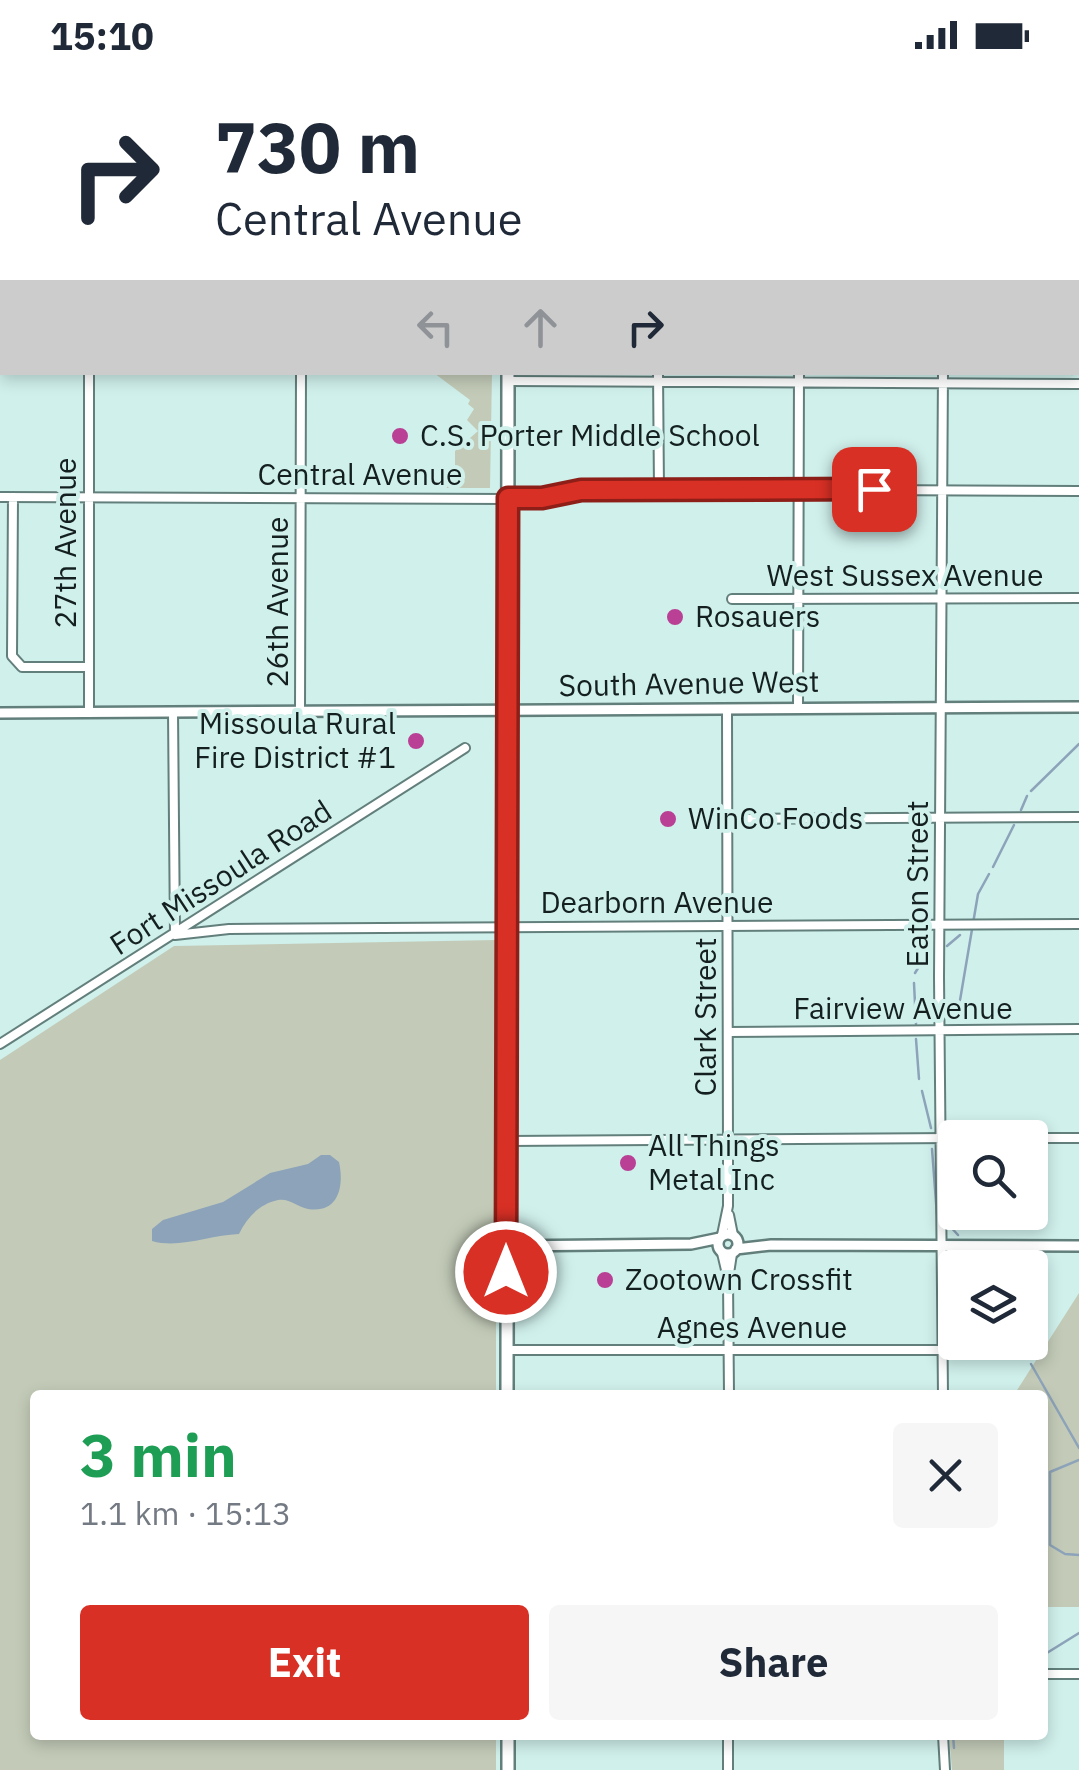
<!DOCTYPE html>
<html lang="en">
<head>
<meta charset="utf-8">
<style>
  body { margin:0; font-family:"IBM Plex Sans",sans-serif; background:#f6f6f7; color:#1f2937; height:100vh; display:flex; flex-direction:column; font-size:38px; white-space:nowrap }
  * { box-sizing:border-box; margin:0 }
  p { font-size:32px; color:#747a83 }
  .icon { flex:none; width:55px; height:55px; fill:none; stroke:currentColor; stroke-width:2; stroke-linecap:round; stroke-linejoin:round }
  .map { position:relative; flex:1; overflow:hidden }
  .drawer { position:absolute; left:30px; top:1320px; width:1018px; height:350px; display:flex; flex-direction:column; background:#fff; border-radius:10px; box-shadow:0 5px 15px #0003 }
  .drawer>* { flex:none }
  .banner { position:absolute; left:0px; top:0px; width:1080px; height:305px; box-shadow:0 5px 15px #0003; background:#fff; color:#1f2937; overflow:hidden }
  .tools { position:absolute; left:938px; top:1050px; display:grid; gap:20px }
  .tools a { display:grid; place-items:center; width:110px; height:110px; border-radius:10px; background:#fff; box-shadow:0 5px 15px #0003; font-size:50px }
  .pin { position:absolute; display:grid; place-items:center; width:85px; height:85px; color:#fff; margin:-42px; border-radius:20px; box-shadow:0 5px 15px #0006 }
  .me { position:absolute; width:110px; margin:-55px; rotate:0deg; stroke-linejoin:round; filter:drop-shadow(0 0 8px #0008) }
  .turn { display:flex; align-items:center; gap:35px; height:210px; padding:0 50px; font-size:45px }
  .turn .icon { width:130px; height:130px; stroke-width:2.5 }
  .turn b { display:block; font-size:70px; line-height:85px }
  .lanes { display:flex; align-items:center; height:95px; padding:0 50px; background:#0003; justify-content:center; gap:50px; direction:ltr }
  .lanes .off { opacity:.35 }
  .round { display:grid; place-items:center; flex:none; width:105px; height:105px; border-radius:10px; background:#f6f6f7 }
  .overview { display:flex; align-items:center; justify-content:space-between; height:170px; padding:0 50px }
  h1 { font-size:60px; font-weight:800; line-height:75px; color:#1e9e55 }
  .action { display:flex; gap:20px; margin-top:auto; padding:20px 50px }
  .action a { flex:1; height:115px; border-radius:10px; background:#d93025; color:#fff; font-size:40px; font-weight:800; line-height:115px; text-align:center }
  .action a+a { background:#f6f6f7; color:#1f2937 }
  .status { display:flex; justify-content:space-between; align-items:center; height:70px; padding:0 50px; background:#fff; direction:ltr }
  .status svg { height:28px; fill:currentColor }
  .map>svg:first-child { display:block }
</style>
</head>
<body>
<div class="status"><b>15:10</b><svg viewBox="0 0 49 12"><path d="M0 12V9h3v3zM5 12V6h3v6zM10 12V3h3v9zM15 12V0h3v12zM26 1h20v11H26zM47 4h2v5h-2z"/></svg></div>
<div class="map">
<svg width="1079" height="1700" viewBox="0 0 1079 1700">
  <rect width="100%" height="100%" fill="#d0f0ec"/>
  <path fill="#c3cbb8" d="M 434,303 L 492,303 L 490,418 L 439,418 L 441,405 L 455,395 L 455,381 L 478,361 L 467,350 L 474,339 L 468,334 L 470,330 Z
    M 496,870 L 496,1325 L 35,1325 L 35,1665 L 496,1665 L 496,1700 L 0,1700 L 0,990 L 174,876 Z
    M 1079,1223 L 1079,1537 L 1043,1537 L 1042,1325 L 1014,1325 Z
    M 949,1665 L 1004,1665 L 1004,1700 L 952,1700 Z"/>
  <path fill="#8da3b9" d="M 321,1085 L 330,1085 L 339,1092 C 344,1114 340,1144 308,1139 C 297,1137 290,1128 278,1130 C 259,1134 247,1148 239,1164 C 210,1165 179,1179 152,1171 L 152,1159 L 163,1150 L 223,1132 L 270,1103 L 308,1094 Z"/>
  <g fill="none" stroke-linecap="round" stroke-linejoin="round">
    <path stroke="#8da3b9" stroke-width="2.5" d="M 807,2 L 807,1
      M 0,4 L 2,4
      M 1071,302 L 1072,304
      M 1031,721 L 1079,674
      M 1021,740 L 1027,726
      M 993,797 L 1014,755
      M 947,876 L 960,865
      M 915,903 L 928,882
      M 914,913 L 916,954
      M 957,948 L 978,824 L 989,804
      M 916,969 L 919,1009
      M 922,1021 L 931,1058
      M 932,1079 L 937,1145
      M 948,1154 L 958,1165
      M 969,1186 L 975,1198
      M 1020,1275 L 1025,1284
      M 1031,1294 L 1079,1378
      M 1079,1390 L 1050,1402 L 1050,1475 L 1065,1484 L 1079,1485
      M 1042,1586 L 1079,1563
      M 953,1665 L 954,1678"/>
    <defs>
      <path id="minor" d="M 90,0 L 90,2
        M 401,0 L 401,2
        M 943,0 L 943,2
        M 799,2 L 799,0
        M 1078,101 L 1079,101
        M 0,140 L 2,140
        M 1078,207 L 1079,207
        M 658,302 L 659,420
        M 508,311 L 1079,314
        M 0,427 L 508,429 C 545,424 583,420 620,419 L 1079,421
        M 13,427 L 12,586 L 22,597 L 88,597
        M 732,529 L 1079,528
        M 798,638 L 799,302
        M 173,642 L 175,865
        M 300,642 L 301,302
        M 89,643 L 89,302
        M 729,749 L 1079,747
        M 175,865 L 229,859 L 1079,854
        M 728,962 L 1079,959
        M 0,974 L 465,678
        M 1030,1068 L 1079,1068
        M 506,1071 L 955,1068
        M 729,1145 L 733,1165
        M 722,1165 L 728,1136 L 728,1080 L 727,639
        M 722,1183 L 726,1200
        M 507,1280 L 996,1280
        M 729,1325 L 728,1210 L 732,1184
        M 943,1325 L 939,907 L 943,302
        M 1042,1604 L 1079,1604
        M 943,1665 L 945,1700
        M 728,1700 L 728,1665"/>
      <path id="tertiary" d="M 0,643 L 1079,637
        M718 1174a10 10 0 1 1 20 0a10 10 0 1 1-20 0Z
        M 506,1176 L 691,1174 L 720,1168
        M 736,1179 L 771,1175 L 1079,1176"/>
      <path id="trunk" d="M 508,2 L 508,0
        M 507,1325 L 508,302
        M 508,1665 L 508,1700"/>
    </defs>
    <use href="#minor" stroke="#627f7c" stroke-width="12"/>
    <use href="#tertiary" stroke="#627f7c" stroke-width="14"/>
    <use href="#trunk" stroke="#627f7c" stroke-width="16"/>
    <use href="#minor" stroke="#fff" stroke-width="8"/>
    <use href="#tertiary" stroke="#fff" stroke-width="9"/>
    <use href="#trunk" stroke="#fff" stroke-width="11"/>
  </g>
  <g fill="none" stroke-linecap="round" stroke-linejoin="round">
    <defs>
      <path id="route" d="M 506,1202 L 508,428 L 542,428 L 581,420 L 874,419"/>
    </defs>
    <use href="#route" stroke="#8d1f18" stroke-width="25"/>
    <use href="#route" stroke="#d93025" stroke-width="18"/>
  </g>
  <g fill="#b94095" stroke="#d0f0ec" stroke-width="4">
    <circle cx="400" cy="366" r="10"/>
    <circle cx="675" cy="547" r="10"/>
    <circle cx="416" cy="671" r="10"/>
    <circle cx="668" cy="749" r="10"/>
    <circle cx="628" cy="1093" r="10"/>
    <circle cx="605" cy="1210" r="10"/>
  </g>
  <g text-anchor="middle" stroke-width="8" stroke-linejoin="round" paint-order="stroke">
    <g font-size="30" fill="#14201f" stroke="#d0f0ec" text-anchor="start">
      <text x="420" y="376">C.S. Porter Middle School</text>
      <text x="695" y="557">Rosauers</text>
      <text x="396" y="664" text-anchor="end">Missoula Rural<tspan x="396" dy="34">Fire District #1</tspan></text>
      <text x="688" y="759">WinCo Foods</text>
      <text x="648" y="1086">All Things<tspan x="648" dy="34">Metal Inc</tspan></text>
      <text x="625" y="1220">Zootown Crossfit</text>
    </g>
    <g font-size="30" fill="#14201f" stroke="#d0f0ec">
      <text x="360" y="415">Central Avenue</text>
      <text transform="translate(66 473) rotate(-90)" y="10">27th Avenue</text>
      <text x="905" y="516">West Sussex Avenue</text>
      <text transform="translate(278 532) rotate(-90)" y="10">26th Avenue</text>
      <text transform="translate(689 614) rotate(-1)" y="10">South Avenue West</text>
      <text transform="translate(221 808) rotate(-33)" y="10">Fort Missoula Road</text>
      <text transform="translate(918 814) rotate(-90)" y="10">Eaton Street</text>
      <text x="657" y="843">Dearborn Avenue</text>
      <text x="903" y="949">Fairview Avenue</text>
      <text transform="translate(706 947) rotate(-90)" y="10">Clark Street</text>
      <text x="752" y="1268">Agnes Avenue</text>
    </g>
  </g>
</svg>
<div class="tools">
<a><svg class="icon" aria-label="search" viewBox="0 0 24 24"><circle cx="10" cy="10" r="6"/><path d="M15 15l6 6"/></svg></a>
<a><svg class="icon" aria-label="layers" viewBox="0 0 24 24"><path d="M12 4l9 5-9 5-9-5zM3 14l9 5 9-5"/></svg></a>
</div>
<div class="pin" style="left:874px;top:419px;background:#d93025"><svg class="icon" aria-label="arrive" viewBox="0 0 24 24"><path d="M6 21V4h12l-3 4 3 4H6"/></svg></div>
<svg class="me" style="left:506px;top:1202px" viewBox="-20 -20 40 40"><circle r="17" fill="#d93025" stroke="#fff" stroke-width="3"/><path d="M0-11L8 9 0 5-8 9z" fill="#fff"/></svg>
<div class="banner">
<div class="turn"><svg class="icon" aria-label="right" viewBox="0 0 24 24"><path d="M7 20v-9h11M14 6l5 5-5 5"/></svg><div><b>730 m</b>Central Avenue</div></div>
<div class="lanes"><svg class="icon off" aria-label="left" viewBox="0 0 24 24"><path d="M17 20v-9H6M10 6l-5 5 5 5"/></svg><svg class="icon off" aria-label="ahead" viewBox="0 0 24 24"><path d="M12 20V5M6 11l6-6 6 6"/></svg><svg class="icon" aria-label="right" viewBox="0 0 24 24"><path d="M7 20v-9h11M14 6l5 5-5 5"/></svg></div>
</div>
<section class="drawer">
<div class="overview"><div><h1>3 min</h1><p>1.1 km · 15:13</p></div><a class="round"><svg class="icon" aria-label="close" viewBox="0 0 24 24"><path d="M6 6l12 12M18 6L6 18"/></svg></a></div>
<div class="action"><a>Exit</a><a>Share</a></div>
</section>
</div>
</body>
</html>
